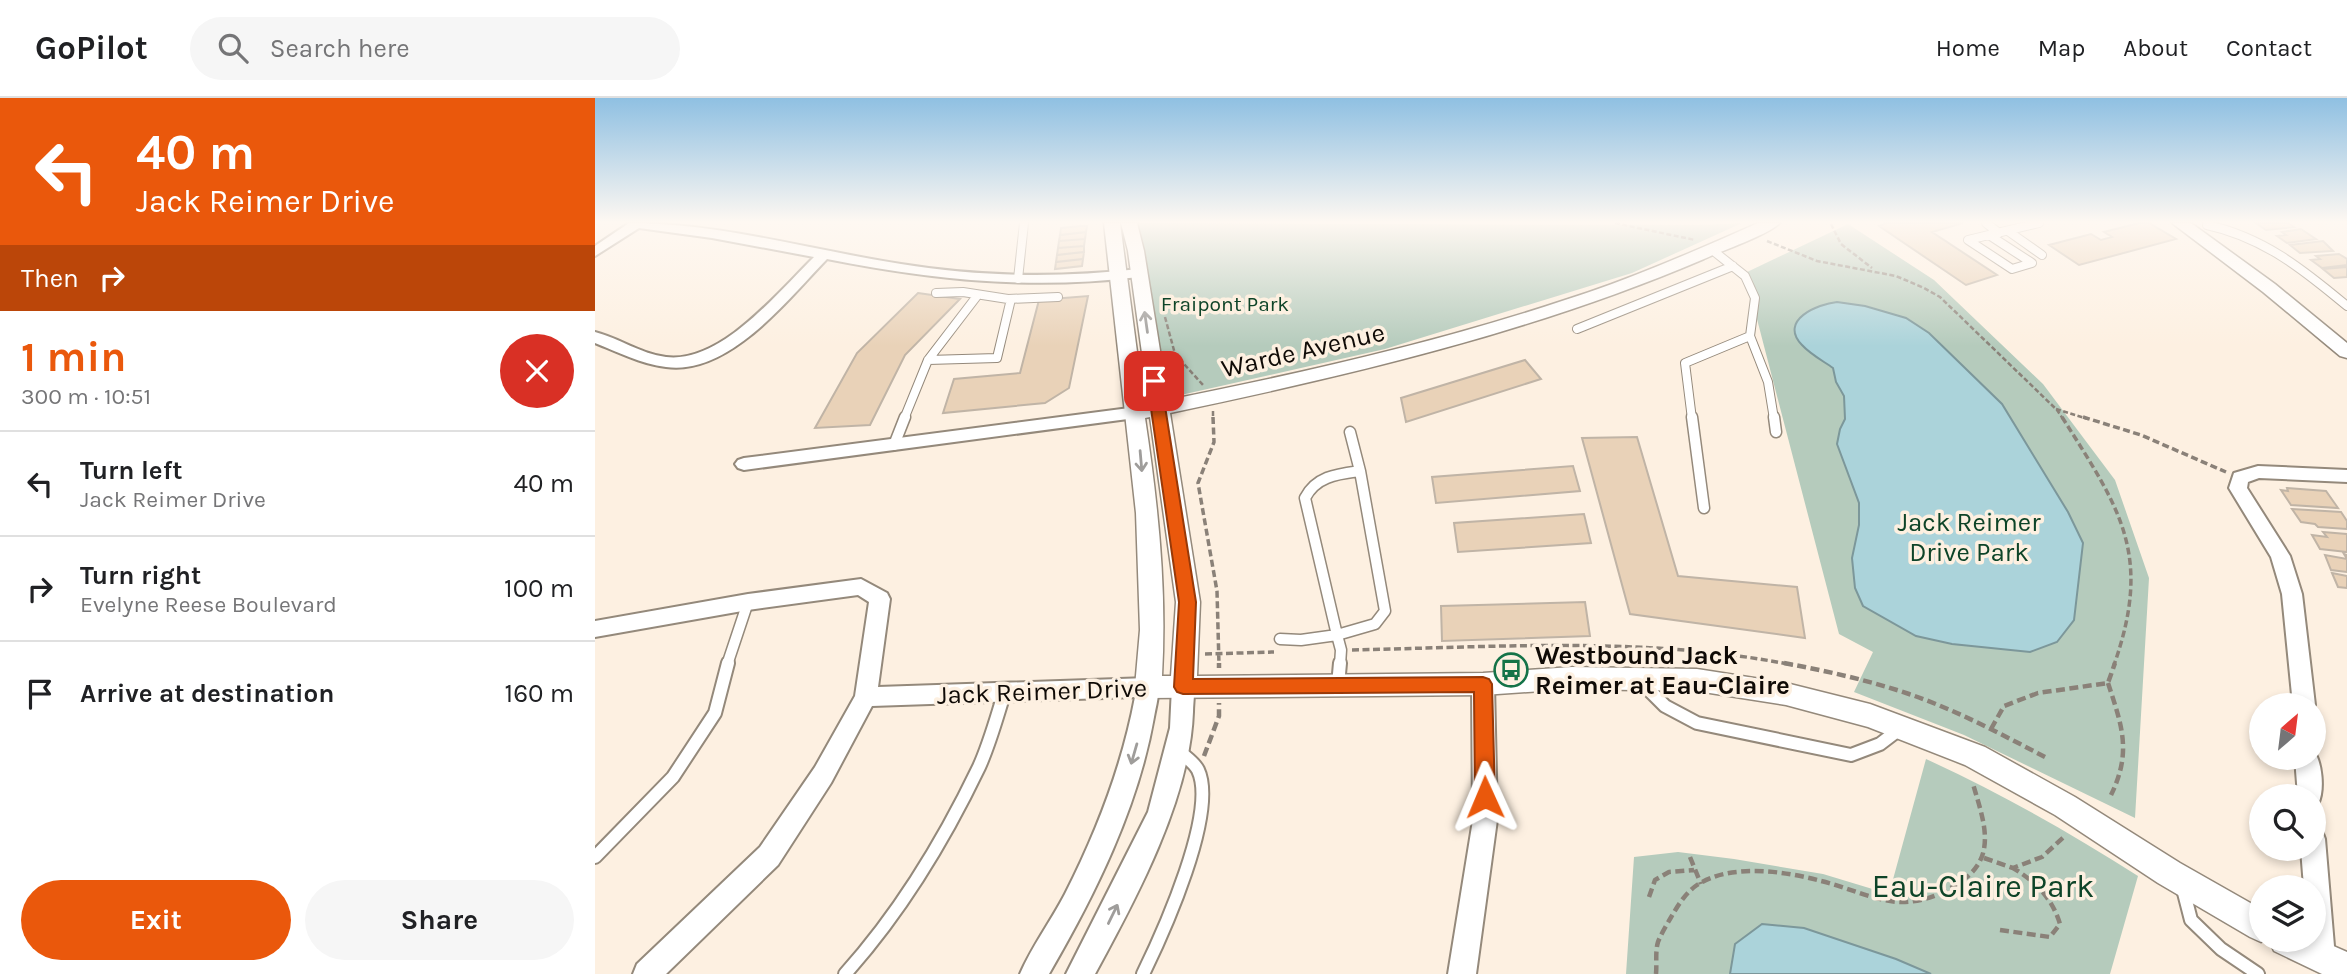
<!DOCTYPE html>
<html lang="en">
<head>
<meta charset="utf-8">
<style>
  body { margin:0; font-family:Karla,sans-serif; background:#f6f6f6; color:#202124; height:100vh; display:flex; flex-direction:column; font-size:26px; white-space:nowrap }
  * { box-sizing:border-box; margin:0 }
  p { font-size:23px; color:#757577 }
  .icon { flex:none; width:38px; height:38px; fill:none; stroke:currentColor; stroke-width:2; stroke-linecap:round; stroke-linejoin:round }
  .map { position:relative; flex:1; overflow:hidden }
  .sheet { display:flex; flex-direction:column; background:#fff; width:595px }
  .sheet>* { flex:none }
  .banner { background:#ea580c; color:#fff; overflow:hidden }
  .needle { width:46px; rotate:28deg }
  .fabs { position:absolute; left:1654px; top:595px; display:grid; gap:14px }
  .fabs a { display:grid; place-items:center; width:77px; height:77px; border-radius:50%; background:#fff; box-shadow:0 4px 10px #0003; font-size:35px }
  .pin { position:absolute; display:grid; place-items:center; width:60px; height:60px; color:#fff; margin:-30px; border-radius:14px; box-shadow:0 4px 10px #0006 }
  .me { position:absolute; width:77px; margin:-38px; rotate:359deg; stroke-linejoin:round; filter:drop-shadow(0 0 5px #0008) }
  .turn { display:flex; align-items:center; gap:24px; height:147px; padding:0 21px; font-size:32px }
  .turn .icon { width:91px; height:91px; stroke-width:2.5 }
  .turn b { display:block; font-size:49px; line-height:60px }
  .then { display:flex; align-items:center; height:66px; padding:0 21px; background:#0003; gap:14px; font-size:26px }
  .round { display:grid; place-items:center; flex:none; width:74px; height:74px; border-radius:37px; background:#f6f6f6 }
  .head { display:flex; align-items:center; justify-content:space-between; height:119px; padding:0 21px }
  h1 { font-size:42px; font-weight:700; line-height:52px; color:#ea580c }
  .cta { display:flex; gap:14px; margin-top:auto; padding:14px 21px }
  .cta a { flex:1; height:80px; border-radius:42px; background:#ea580c; color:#fff; font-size:28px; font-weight:700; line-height:80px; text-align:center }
  .cta a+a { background:#f6f6f6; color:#202124 }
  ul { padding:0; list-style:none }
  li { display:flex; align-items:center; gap:21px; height:105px; padding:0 21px; border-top:2px solid #e0e0e0 }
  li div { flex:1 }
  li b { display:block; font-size:26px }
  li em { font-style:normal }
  header { display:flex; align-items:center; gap:42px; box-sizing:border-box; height:98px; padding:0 35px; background:#fff; border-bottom:2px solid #e0e0e0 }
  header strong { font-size:33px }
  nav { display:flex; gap:38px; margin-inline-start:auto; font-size:24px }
  .search { width:490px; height:63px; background:#f6f6f6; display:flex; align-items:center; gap:18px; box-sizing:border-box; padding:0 24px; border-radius:38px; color:#757577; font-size:26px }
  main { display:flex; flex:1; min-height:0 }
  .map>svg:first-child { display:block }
</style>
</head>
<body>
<header>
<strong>GoPilot</strong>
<div class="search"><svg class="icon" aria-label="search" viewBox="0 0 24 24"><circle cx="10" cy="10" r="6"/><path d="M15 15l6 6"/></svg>Search here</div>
<nav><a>Home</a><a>Map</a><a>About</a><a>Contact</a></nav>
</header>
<main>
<section class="sheet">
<div class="banner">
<div class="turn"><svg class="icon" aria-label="left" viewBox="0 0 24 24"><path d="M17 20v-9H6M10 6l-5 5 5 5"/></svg><div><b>40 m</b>Jack Reimer Drive</div></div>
<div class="then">Then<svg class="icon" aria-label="right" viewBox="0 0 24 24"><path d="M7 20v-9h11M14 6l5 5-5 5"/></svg></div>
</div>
<div class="head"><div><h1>1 min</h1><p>300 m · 10:51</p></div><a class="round" style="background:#d93025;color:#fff"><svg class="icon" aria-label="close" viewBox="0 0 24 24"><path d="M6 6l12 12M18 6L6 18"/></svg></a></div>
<ul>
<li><svg class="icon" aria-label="left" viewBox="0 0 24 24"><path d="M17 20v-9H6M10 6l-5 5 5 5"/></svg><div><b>Turn left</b><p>Jack Reimer Drive</p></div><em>40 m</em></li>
<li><svg class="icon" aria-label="right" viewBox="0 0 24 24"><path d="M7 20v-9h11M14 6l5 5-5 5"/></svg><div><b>Turn right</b><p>Evelyne Reese Boulevard</p></div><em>100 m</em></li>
<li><svg class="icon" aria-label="arrive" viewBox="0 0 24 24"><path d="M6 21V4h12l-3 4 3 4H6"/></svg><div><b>Arrive at destination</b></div><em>160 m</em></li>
</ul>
<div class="cta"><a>Exit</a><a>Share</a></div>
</section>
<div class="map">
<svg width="1752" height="876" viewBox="0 0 1752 876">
  <rect width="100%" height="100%" fill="#fdf0e1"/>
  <path fill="#b5cbbc" d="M 541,125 L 1104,127 L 1147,125 L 1037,175 L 790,251 L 559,303 Z
    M 1253,126 L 1339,182 L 1448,286 L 1520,382 L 1554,480 L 1540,720 L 1369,637 L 1259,594 L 1278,554 L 1244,536 L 1150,175 Z
    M 1331,661 C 1405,695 1474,734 1543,778 L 1515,876 L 1031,876 L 1039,759 L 1083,754 L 1139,761 L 1228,776 L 1294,796 Z"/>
  <path fill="#abd3da" stroke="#7c979a" stroke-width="2" d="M 1242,204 L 1270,208 L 1311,220 L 1334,235 L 1407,306 L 1473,414 L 1488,445 L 1479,522 L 1462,544 L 1435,554 L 1357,546 L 1321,538 L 1268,508 L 1260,490 L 1257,460 L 1264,427 L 1264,405 L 1242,346 L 1245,331 L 1250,321 L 1249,298 L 1241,284 L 1238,270 C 1228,263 1215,256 1207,247 C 1183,222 1223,206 1242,204 Z
    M 1167,826 L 1209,830 L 1301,861 L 1336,876 L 1135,876 L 1140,846 Z"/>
  <path fill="#e9d2b8" stroke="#c0b4a6" stroke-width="2" d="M 1291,125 L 1368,125 L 1337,134 L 1402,177 L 1371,187 L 1284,128 Z
    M 1544,125 L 1554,125 L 1581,141 L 1484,167 L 1454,147 L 1496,136 L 1506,142 L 1517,139 L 1509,134 Z
    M 1661,125 L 1693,125 L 1699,129 L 1671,132 Z
    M 486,128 L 492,128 L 491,134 L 465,137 L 466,130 Z
    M 1706,131 L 1721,141 L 1692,145 L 1682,138 L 1691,137 L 1687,134 Z
    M 491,134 L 490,141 L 464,143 L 465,137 Z
    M 490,141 L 489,148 L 463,150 L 464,143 Z
    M 1728,143 L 1738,153 L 1705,155 L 1695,147 Z
    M 489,148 L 489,154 L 462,157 L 463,150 Z
    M 489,154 L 488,161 L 461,164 L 462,157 Z
    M 1744,156 L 1752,161 L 1752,167 L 1727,170 L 1716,162 L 1725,161 L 1721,158 Z
    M 488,161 L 487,168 L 460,171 L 461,164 Z
    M 1752,169 L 1752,179 L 1739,180 L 1728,171 Z
    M 323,195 L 365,201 L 310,257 L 275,327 L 220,330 L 262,255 Z
    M 493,198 L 474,290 L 450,305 L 348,315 L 359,281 L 425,275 L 444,202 Z
    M 930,262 L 946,281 L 811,324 L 806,300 Z
    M 1042,339 L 1083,478 L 1202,489 L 1210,540 L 1035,516 L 987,340 Z
    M 978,368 L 985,393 L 841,405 L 837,379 Z
    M 1692,390 L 1731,393 L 1743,410 L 1696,407 L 1686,392 L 1693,393 Z
    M 1697,411 L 1746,414 L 1752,423 L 1752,431 L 1723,429 L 1720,426 L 1706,424 Z
    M 989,416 L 996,445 L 863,454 L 859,425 Z
    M 1728,434 L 1752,436 L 1752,454 L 1725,451 L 1717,437 L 1732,439 Z
    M 1749,456 L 1752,457 L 1752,474 L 1736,472 L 1730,457 L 1752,461 Z
    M 1737,475 L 1752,478 L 1752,490 L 1743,489 Z
    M 990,504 L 995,538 L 847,543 L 846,508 Z"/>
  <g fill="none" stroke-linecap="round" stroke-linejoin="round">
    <defs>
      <path id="service-far2" d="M 1391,125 L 1404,135
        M 1612,127 C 1668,139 1709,172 1752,208
        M 1413,133 L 1447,157
        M 1394,137 L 1437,165 L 1417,171 L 1373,142 L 1444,125
        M 423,181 L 429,125
        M 341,195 L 368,194 L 413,201 L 463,199
        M 982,231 L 1138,168
        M 1155,238 L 1173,284 L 1179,321
        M 333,262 L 402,260 L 416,201
        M 309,321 L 333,262 L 382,198
        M 1097,321 L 1090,265 L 1155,238 L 1160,200 L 1150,178 L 1116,151"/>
      <path id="service-far1" d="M 1097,319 L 1109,410
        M 1179,319 L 1181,334
        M 755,334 L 765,373
        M 299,347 L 310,319
        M 765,373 L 790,513 L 780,526 L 742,537 L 710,400 C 721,378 743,376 765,373 Z
        M 742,537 L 746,552 L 745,567
        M 685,541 L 706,542 L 742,537
        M 132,567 L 153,504"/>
      <path id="service" d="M 1046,584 L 1070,608 L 1102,625 L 1256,657 L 1285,646 L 1306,630
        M 743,587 L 745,565
        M 0,759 L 78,679 L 120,615 L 133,565
        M 1588,791 L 1596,822 L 1626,851 L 1663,876
        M 250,876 C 304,816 349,742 384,669 C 395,645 402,618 410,593
        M 548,876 C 568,835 623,714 603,672 C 599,664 590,659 584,653"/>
      <path id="minor" d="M 34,125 C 126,125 215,152 306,166 C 386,179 464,180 544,171 L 551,175 L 544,179 C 435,192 339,182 232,161 C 193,201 134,278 71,269 C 46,266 23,254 0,245 L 0,234 C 24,240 46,256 71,259 C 126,266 184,193 219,159 L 117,140 L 44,130 L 0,158 L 0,148 Z
        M 542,309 L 551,315 L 548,319 L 149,372 L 143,370 L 140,366 L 143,362 L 149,360 Z
        M 1663,368 L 1752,372 L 1752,384 L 1664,380 L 1653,384 L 1652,390 L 1695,458 L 1707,496 L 1720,607 L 1718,610 L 1718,607 L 1698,607 L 1687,496 L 1676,459 L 1634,390 L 1639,375 Z
        M 266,481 L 292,495 L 295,501 L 283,589 L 553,580 L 561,582 C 566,593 561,607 559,619 C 543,710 500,797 454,876 L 425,876 C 437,848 456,823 470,796 C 502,733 527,668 540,599 L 277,608 L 236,685 L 183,767 L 71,876 L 38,876 L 42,866 L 165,749 L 220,669 L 260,598 L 274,504 L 263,497 L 153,512 L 0,539 L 0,523 L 153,496 Z
        M 888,577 L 896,579 L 899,586 L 902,722 L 881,876 L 853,876 L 878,722 L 877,586 L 880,579 Z
        M 588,580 L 596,582 C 601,592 598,603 598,614 C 595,701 541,801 500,876 L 471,876 L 553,714 L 575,630 L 577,589 L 580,582 Z
        M 1718,652 C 1727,663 1730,692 1723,706 L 1718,708 L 1718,698 L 1703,698 L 1700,660 L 1718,660 Z
        M 1718,729 L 1727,733 L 1730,741 L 1740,860 L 1737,870 L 1727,873 L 1717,870 L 1714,860 L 1712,842 L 1718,842 L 1718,789 L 1709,789 L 1706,751 L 1718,751 Z"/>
      <path id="tertiary" d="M 509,125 L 525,125 L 549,307 L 554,306 L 533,153 L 526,125 L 542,125 L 549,153 L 573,302 C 707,275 841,245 970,202 C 1036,181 1100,153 1163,125 L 1185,125 C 1173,137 1126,153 1109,161 C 938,234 756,277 575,315 L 605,504 L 602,578 L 888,575 L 977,569 L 1102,571 L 1191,585 L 1275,606 L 1390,649 L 1480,699 L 1585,765 L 1666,811 L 1666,842 L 1670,842 L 1666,844 L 1655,839 L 1563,785 L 1460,717 L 1370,667 L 1273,629 L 1191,607 L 1102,593 L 977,591 L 888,597 L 553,600 L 544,597 L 540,589 L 545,532 L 541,415 ZM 555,319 L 581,504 L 576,578 L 567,578 C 572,491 563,406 550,320 Z
        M 1577,125 L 1596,125 L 1680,186 L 1752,245 L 1752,260 L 1745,258 L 1668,194 Z
        M 1718,839 L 1752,854 L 1752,876 L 1727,876 L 1679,853 L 1674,842 L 1718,842 Z"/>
    </defs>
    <use href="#service-far2" stroke="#94897b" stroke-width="10"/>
    <use href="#service-far1" stroke="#94897b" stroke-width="13"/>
    <use href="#service" stroke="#94897b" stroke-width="16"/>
    <use href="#minor" stroke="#94897b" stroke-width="4"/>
    <use href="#tertiary" stroke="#94897b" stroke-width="3"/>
    <path stroke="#8a8178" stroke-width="2.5" stroke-dasharray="5 2.5" stroke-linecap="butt" d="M 1020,125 L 1100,142
      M 1236,126 L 1246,146 L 1277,170
      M 1172,143 L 1222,163 L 1301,178 L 1329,190 L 1345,199 L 1462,312 L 1468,321
      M 570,219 L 580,256 L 608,287
      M 1461,311 L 1493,321
      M 618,313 L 618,321"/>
    <path stroke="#8a8178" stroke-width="3.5" stroke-dasharray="7 3.5" stroke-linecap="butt" d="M 618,319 L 619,344 L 603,385 L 622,493 L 624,567
      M 1467,319 C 1525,411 1558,456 1519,567
      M 1488,319 L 1546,337 L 1631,374
      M 757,552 C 904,549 1052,538 1198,567
      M 610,556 L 679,554"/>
    <path stroke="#8a8178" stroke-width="4.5" stroke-dasharray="9 4.5" stroke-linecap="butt" d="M 624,565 L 624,570
      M 1189,565 C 1231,573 1273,582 1314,596 C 1361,612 1406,636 1450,659
      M 1513,585 C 1527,628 1537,654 1516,697
      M 1396,631 L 1409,608 L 1443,595 L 1513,585 L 1520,565
      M 609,658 L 624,618 L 624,605
      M 1095,759 L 1106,786
      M 1389,760 L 1418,770 L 1447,759 L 1471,737
      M 1054,799 L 1060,782 L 1074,774 L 1099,772
      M 1405,832 L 1455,839 L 1465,826 C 1457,800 1441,784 1418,770
      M 1061,876 C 1062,866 1060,854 1063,844 C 1066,836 1071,828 1075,821 C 1082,809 1090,795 1102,787 C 1136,765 1189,773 1226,783 C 1252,789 1277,802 1303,804 C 1327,805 1349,796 1368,782 C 1403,757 1388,721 1378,686"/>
    <use href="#service-far2" stroke="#fff" stroke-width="8"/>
    <use href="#service-far1" stroke="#fff" stroke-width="10"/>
    <use href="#service" stroke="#fff" stroke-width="12"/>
    <use href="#minor" fill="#fff" fill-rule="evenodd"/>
    <use href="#tertiary" fill="#fff" fill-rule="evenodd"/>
  </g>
  <defs><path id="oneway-shaft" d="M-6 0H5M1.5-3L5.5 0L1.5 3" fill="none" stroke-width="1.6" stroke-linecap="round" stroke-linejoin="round" transform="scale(1.75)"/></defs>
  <g stroke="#9f9d9b">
    <use href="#oneway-shaft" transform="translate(551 224) rotate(-98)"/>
    <use href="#oneway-shaft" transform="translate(546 363) rotate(85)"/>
    <use href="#oneway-shaft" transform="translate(539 656) rotate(106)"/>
    <use href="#oneway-shaft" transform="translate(518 816) rotate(-64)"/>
  </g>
  <linearGradient id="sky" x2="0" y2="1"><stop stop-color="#8fc0e2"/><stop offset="0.5" stop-color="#fef8f2"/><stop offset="1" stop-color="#fef8f2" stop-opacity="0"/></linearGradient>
  <rect width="1752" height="248" fill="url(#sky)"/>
  <path fill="#ea580c" stroke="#983908" stroke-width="2" d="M 559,279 L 566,283 L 601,504 L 598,581 L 888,579 L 894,581 L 897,586 L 900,699 L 897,706 L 890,709 L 883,706 L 880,699 L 879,594 L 588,596 L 582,594 L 579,589 L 584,504 L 552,283 Z"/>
  <defs>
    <symbol id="bus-ring" viewBox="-11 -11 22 22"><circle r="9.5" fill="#fdf0e1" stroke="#147348" stroke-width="1.5"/><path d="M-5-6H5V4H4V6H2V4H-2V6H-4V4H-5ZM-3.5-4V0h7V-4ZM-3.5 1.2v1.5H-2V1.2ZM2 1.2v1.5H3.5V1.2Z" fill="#147348"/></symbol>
  </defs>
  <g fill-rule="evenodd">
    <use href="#bus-ring" x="897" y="553" width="38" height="38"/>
  </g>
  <g text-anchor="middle" stroke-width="7" stroke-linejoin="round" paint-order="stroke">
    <g font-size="21" fill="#0e4428" stroke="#fdf0e1">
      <text x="630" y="213">Fraipont Park</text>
    </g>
    <g font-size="26" fill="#0f0a06" stroke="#fdf0e1">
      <text transform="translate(708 252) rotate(-13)" y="9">Warde Avenue</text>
      <text transform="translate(447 593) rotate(-2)" y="9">Jack Reimer Drive</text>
    </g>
    <g font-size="26" fill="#0e4428" stroke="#fdf0e1">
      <text x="1374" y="433">Jack Reimer<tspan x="1374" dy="30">Drive Park</tspan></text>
    </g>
    <g font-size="26" font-weight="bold" fill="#0f0a06" stroke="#fdf0e1" text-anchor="start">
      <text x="940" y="566">Westbound Jack<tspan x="940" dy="30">Reimer at Eau-Claire</tspan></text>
    </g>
    <g font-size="32" fill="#0e4428" stroke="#fdf0e1">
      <text x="1388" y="799">Eau-Claire Park</text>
    </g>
  </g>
</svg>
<div class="fabs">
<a><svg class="needle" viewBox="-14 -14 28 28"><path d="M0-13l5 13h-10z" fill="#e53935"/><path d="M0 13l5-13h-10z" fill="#757577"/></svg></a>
<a><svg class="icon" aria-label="search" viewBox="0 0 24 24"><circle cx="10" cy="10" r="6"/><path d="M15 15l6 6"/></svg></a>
<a><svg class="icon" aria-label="layers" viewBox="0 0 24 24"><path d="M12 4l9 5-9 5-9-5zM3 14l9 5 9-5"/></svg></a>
</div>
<div class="pin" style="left:559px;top:283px;background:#d93025"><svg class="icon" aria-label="arrive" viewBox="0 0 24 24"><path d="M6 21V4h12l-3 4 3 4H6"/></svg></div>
<svg class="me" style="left:890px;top:699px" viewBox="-20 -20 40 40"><path d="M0-17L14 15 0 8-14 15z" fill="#ea580c" stroke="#fff" stroke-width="4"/></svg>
</div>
</main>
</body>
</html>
